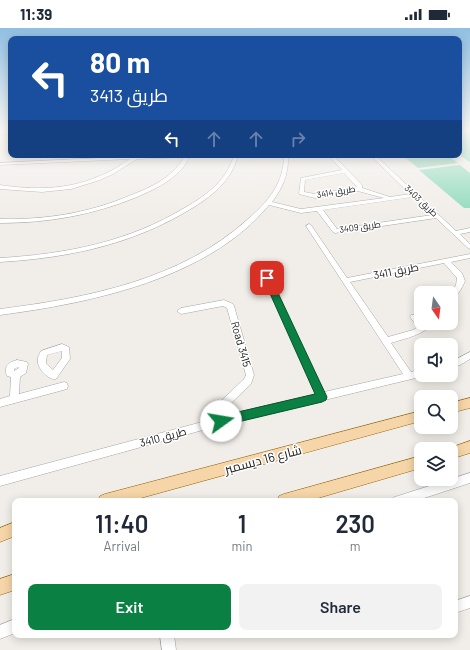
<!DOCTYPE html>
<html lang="en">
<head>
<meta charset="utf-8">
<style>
  body { margin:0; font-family:Barlow,Cairo,sans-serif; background:#f2f2f3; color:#1f2937; height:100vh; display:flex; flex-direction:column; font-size:15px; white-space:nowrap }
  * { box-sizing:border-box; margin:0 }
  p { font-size:13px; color:#747a83 }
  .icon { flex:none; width:22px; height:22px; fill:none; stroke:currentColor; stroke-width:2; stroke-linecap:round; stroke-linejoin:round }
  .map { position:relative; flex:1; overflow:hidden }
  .side { position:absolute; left:12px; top:470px; width:446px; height:140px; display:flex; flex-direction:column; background:#fff; border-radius:8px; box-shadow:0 2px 10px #0003 }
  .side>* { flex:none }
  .hud { position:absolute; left:8px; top:8px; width:454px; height:122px; border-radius:8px; box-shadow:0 2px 10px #0003; background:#1a4fa0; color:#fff; overflow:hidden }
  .needle { width:26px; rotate:166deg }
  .fabs { position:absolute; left:414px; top:258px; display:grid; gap:8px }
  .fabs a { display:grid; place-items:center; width:44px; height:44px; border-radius:8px; background:#fff; box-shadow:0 2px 10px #0003; font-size:20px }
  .pin { position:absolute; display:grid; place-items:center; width:34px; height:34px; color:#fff; margin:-17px; border-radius:8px; box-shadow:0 2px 6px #0006 }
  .me { position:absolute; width:44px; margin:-22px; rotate:77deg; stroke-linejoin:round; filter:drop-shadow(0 0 3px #0008) }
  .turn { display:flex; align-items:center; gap:14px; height:84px; padding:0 16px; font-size:18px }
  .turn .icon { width:52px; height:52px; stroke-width:2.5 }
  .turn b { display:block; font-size:28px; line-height:34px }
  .lanes { display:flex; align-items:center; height:38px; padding:0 16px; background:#0003; justify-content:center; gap:20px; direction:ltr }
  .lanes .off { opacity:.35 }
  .eta { display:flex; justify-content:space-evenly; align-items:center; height:68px; text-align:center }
  .eta b { font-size:24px; font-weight:600; line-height:28px }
  .primary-button { display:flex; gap:8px; margin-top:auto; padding:8px 16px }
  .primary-button a { flex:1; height:46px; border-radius:8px; background:#0b8043; color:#fff; font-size:16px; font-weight:600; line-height:46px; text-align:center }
  .primary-button a+a { background:#f2f2f3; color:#1f2937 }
  .status { display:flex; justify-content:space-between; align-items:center; height:28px; padding:0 20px; background:#fff; direction:ltr }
  .status svg { height:11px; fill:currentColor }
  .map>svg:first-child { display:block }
</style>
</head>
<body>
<div class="status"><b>11:39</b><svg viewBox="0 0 49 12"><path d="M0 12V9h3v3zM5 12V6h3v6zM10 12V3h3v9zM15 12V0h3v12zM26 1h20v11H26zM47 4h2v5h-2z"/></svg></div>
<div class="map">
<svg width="470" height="622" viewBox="0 0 470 622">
  <rect width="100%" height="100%" fill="#f1eee9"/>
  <path fill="#8cdabc" d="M 467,103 L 470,105 L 470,133 L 469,134 L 459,126 L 459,104 Z
    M 402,127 L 447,127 L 458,135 L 418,140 Z
    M 460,137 L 470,145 L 470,180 L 464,180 L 419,142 Z"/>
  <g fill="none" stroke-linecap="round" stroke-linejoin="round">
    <defs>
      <path id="minor" d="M 162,127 L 194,127 L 189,129 C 187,133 185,138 181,142 C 170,154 153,162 137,169 C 93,187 48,195 0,195 L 0,191 C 46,192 89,185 131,167 C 152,159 173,149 184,129 L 137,131 L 113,146 L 100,152 L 71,161 L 42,164 L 0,161 L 0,157 C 32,162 67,162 97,149 C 109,145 119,138 130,131 L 0,137 L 0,135 Z
        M 234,127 L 238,127 C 232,153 211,169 189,182 C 131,217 67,230 0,234 L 0,230 C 66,226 129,214 186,179 C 207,167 227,152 234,127 Z
        M 284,127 L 288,127 C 289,145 283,160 272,174 L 301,181 L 384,170 L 358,163 L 315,170 L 299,166 L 301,150 L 342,142 L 328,127 L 333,127 L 362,157 L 362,160 L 390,169 L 410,166 L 370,127 L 375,127 L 456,203 L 470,200 L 470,204 L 460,206 L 470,216 L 470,221 L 468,220 L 436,190 L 335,205 L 333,204 L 317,183 L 301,185 L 269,177 C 208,251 91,275 0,287 L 0,281 C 87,270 181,252 248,191 C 268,174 284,155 284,127 ZM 344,145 L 357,159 L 315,166 L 304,164 L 305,152 ZM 413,169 L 432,187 L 337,201 L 323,182 Z
        M 309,196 L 311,197 L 347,250 L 470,226 L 470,230 L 451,234 L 462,245 L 465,253 C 462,260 457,269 451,272 L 450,265 L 456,257 L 457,250 L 444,235 L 350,254 L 388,309 L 413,302 L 418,299 L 410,289 L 411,287 L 417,287 L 421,292 L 421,295 L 433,295 C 424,307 406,310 391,315 L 411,344 L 421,341 L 421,347 L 424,348 L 221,397 L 0,458 L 0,448 L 217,390 L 220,374 L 244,351 L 246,347 L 227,280 L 223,278 L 181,286 L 177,283 L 181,280 L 224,272 L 233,276 L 234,278 L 254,347 L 251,356 L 227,379 L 226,387 L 316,366 L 264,250 L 265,248 L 269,248 L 270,250 L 324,364 L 403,346 L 306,198 Z
        M 62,316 L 69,319 L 70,331 L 56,351 C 50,353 39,342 38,335 C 37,330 39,327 41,323 ZM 62,323 L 62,330 L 53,342 L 46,335 L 47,327 Z
        M 470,324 L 470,331 L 460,337 L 451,340 L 451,334 Z
        M 17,332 L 27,334 L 28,336 L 26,345 L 20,349 L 19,366 L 64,354 L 67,355 L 68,358 L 67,361 L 0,379 L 0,371 L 10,368 L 11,349 L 7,348 C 3,338 9,334 17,332 ZM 18,339 L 19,340 L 14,343 L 14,341 Z
        M 470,445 L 470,455 L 415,473 L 393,473 L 394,469 L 398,468 Z
        M 470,568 L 470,580 L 455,585 L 455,573 Z
        M 15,591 L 15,605 L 0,611 L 0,597 Z
        M 160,607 L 174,607 L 176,622 L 162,622 Z"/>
      <path id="major" d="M 470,370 L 470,380 L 451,385 L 451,375 Z
        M 421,383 L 421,393 L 130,473 L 98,473 L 100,468 L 105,466 Z
        M 470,413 L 470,425 L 451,431 L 451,421 L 447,421 Z
        M 421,428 L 421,440 L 308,473 L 277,473 L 279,468 L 284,466 Z
        M 15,494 L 15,508 L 0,514 L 0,500 Z
        M 15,546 L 15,562 L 0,567 L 0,551 Z"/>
    </defs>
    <use href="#minor" stroke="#a5a5a5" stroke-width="1"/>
    <use href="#major" stroke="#94670a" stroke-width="1"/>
    <use href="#minor" fill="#fff" fill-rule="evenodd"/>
    <use href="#major" fill="#f6d5a8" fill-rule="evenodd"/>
  </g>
  <linearGradient id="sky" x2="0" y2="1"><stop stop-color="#90bfe3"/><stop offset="0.54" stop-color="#f9f7f5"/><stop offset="1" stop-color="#f9f7f5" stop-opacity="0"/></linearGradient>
  <rect width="470" height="190" fill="url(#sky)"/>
  <path fill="#0b8043" stroke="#07532c" d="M 267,247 L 271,250 L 327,369 L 326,372 L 322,374 L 221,398 L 217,397 L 216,393 L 217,390 L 221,388 L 315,366 L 263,250 Z"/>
  <g text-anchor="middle" stroke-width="3" stroke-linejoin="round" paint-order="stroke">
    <g font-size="9" fill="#212121" stroke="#fff">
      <text transform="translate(336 164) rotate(-10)" y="3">طريق 3414</text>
      <text transform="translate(421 173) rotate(43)" y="3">طريق 3403</text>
      <text transform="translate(360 199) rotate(-8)" y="3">طريق 3409</text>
    </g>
    <g font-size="11" fill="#212121" stroke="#fff">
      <text transform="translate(396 243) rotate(-11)" y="4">طريق 3411</text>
      <text transform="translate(241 316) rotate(74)" y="4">Road 3415</text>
      <text transform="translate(163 409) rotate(-15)" y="4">طريق 3410</text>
    </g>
    <g font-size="13" fill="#212121" stroke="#fff">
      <text transform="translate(263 431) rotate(-15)" y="5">شارع 16 ديسمبر</text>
    </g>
  </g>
</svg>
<div class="fabs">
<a><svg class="needle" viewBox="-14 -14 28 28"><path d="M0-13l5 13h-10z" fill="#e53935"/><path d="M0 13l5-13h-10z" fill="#747a83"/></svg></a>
<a><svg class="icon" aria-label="sound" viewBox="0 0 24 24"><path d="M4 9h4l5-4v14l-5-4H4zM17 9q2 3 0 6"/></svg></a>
<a><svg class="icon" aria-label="search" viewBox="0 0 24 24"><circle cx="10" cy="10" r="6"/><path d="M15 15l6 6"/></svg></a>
<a><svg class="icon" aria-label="layers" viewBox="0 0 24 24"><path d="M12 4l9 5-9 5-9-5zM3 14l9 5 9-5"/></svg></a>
</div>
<div class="pin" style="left:267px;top:250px;background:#d93025"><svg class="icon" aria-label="arrive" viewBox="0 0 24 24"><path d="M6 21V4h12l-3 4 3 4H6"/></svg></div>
<svg class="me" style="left:221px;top:393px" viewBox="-20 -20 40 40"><circle r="19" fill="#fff"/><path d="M0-13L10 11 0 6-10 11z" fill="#0b8043"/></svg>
<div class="hud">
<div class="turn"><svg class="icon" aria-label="left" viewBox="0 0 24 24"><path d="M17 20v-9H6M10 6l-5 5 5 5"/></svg><div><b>80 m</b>طريق 3413</div></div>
<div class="lanes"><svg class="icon" aria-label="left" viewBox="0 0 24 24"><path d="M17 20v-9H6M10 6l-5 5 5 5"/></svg><svg class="icon off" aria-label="ahead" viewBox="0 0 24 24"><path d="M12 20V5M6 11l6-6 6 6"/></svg><svg class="icon off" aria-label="ahead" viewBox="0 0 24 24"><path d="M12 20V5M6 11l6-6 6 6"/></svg><svg class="icon off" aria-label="right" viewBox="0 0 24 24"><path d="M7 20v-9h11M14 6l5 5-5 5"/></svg></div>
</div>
<section class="side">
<div class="eta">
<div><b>11:40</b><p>Arrival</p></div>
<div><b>1</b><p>min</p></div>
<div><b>230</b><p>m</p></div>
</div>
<div class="primary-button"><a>Exit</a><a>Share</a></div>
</section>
</div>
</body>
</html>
